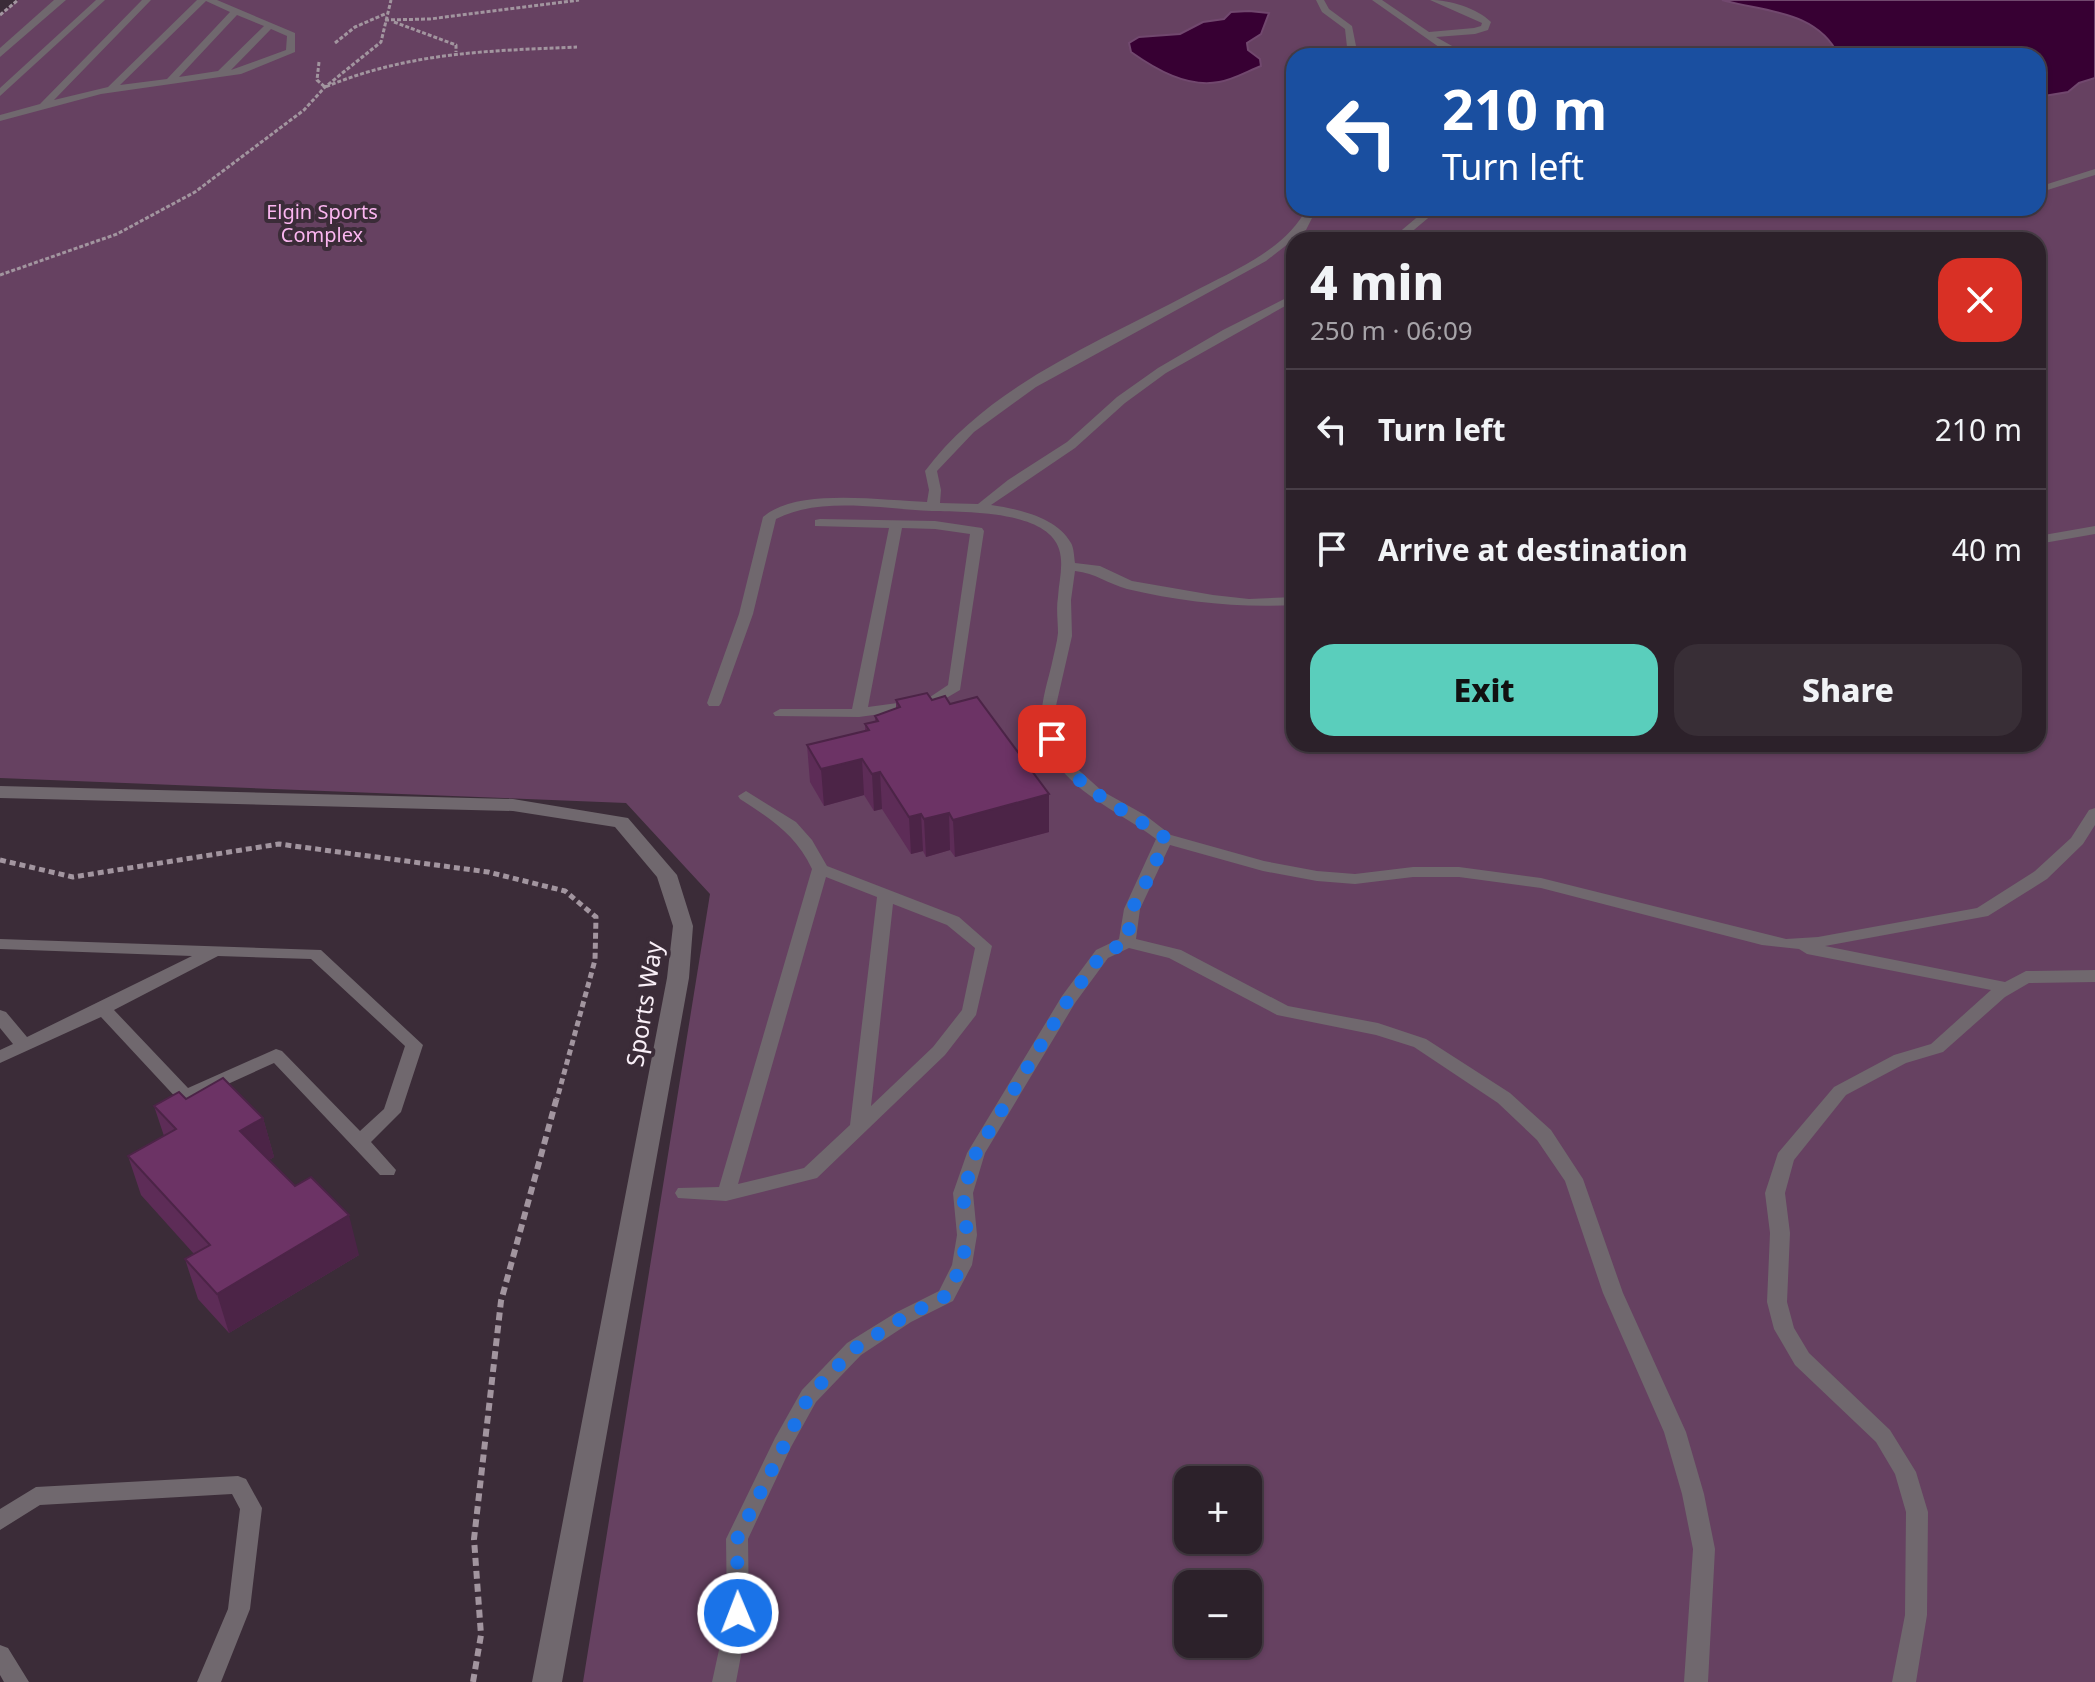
<!DOCTYPE html>
<html lang="en">
<head>
<meta charset="utf-8">
<style>
  body { margin:0; font-family:"Noto Sans",sans-serif; background:#382e36; color:#f1f3f6; height:100vh; display:flex; flex-direction:column; font-size:30px; white-space:nowrap }
  * { box-sizing:border-box; margin:0 }
  p { font-size:26px; color:#a6a3a8 }
  .icon { flex:none; width:44px; height:44px; fill:none; stroke:currentColor; stroke-width:2; stroke-linecap:round; stroke-linejoin:round }
  .map { position:relative; flex:1; overflow:hidden }
  .details { position:absolute; left:1286px; top:232px; width:760px; height:520px; display:flex; flex-direction:column; background:#2c212a; border-radius:24px; box-shadow:0 2px 6px #0004,0 0 0 2px #483e47 }
  .details>* { flex:none }
  .top-card { position:absolute; left:1286px; top:48px; width:760px; height:168px; border-radius:24px; box-shadow:0 2px 6px #0004,0 0 0 2px #483e47; background:#1a4fa0; color:#fff; overflow:hidden }
  .fabs { position:absolute; left:1174px; top:1466px; display:grid; gap:16px }
  .fabs a { display:grid; place-items:center; width:88px; height:88px; border-radius:16px; background:#2c212a; box-shadow:0 2px 6px #0004,0 0 0 2px #483e47; font-size:40px }
  .pin { position:absolute; display:grid; place-items:center; width:68px; height:68px; color:#fff; margin:-34px; border-radius:16px; box-shadow:0 4px 12px #0006 }
  .me { position:absolute; width:88px; margin:-44px; rotate:359deg; stroke-linejoin:round; filter:drop-shadow(0 0 6px #0008) }
  .turn { display:flex; align-items:center; gap:28px; height:168px; padding:0 24px; font-size:36px }
  .turn .icon { width:104px; height:104px; stroke-width:2.5 }
  .turn b { display:block; font-size:56px; line-height:68px }
  .round { display:grid; place-items:center; flex:none; width:84px; height:84px; border-radius:24px; background:#382e36 }
  .summary { display:flex; align-items:center; justify-content:space-between; height:136px; padding:0 24px }
  h1 { font-size:48px; font-weight:800; line-height:60px }
  .button { display:flex; gap:16px; margin-top:auto; padding:16px 24px }
  .button a { flex:1; height:92px; border-radius:24px; background:#5acebc; color:#111; font-size:32px; font-weight:800; line-height:92px; text-align:center }
  .button a+a { background:#382e36; color:#f1f3f6 }
  ul { padding:0; list-style:none }
  li { display:flex; align-items:center; gap:24px; height:120px; padding:0 24px; border-top:2px solid #483e47 }
  li div { flex:1 }
  li b { display:block; font-size:30px }
  li em { font-style:normal }
  .map>svg:first-child { display:block }
</style>
</head>
<body>
<div class="map">
<svg width="2095" height="1682" viewBox="0 0 2095 1682">
  <rect width="100%" height="100%" fill="#3b2c38"/>
  <path fill="#664161" fill-rule="evenodd" d="M 18,0 L 2095,0 L 2095,1682 L 583,1682 L 710,894 L 626,803 L 0,778 L 0,15 ZM 1294,56 L 2038,56 L 2038,208 L 1294,208 ZM 1294,240 L 2038,240 L 2038,744 L 1294,744 ZM 1188,1480 L 1248,1480 L 1248,1540 L 1188,1540 ZM 1188,1584 L 1248,1584 L 1248,1644 L 1188,1644 Z"/>
  <path fill="#370033" stroke="#71486e" stroke-width="2" d="M 1722,0 L 2095,0 L 2095,78 L 2079,83 L 2068,92 L 2038,97 L 2038,56 L 1839,56 C 1817,10 1765,12 1722,0 Z
    M 1249,11 L 1269,13 L 1261,34 L 1247,43 L 1248,50 L 1260,59 L 1261,66 C 1248,71 1233,80 1219,82 C 1187,88 1155,69 1131,52 L 1129,43 L 1139,37 L 1180,34 L 1203,22 L 1224,19 L 1231,12 Z"/>
  <g fill="none" stroke-linecap="round" stroke-linejoin="round">
    <path stroke="#a2959f" stroke-width="3" stroke-dasharray="4 2" stroke-linecap="butt" d="M 0,15 L 18,0
      M 385,20 L 430,19 L 579,0
      M 394,22 L 456,45 L 456,52
      M 335,43 L 355,27 L 385,14
      M 319,62 L 317,80 L 325,87 C 411,52 486,51 577,47
      M 0,275 L 117,234 L 195,192 L 304,110 L 325,87 L 381,42 L 391,0"/>
    <path stroke="#a2959f" stroke-width="5" stroke-dasharray="6 4" stroke-linecap="butt" d="M 0,860 L 73,877 L 279,844 L 488,872 L 565,891 L 596,917 L 595,960 L 557,1099"/>
    <path stroke="#a2959f" stroke-width="6" stroke-dasharray="8 5" stroke-linecap="butt" d="M 473,1682 L 481,1635 L 474,1539 L 501,1301 L 557,1097"/>
    <path fill="#70686e" fill-rule="evenodd" d="M 96,0 L 105,0 L 0,96 L 0,88 Z
      M 142,0 L 151,0 L 54,100 L 108,87 L 197,0 L 217,0 L 295,33 L 295,52 L 241,74 L 101,94 L 0,121 L 0,115 L 40,104 ZM 206,1 L 230,12 L 167,79 L 120,85 ZM 237,15 L 264,26 L 218,71 L 179,77 ZM 271,29 L 287,36 L 286,50 L 231,70 Z
      M 1316,0 L 1324,0 L 1329,9 L 1352,26 L 1358,56 L 1348,56 L 1345,29 L 1322,12 Z
      M 1372,0 L 1382,0 L 1429,32 L 1474,28 L 1481,26 L 1482,23 L 1430,0 C 1450,0 1477,8 1491,22 L 1488,30 L 1475,34 L 1436,37 L 1470,56 L 1456,56 L 1446,52 Z
      M 2095,169 L 2095,175 L 2038,193 L 2038,187 Z
      M 1307,208 L 1317,208 L 1306,230 L 1266,261 L 1036,387 L 974,432 L 937,471 L 941,490 L 940,503 L 978,504 L 1008,480 L 1067,442 L 1117,397 L 1158,368 L 1223,330 L 1294,294 L 1294,301 L 1166,373 L 1125,403 L 1075,448 L 991,505 C 1018,509 1057,517 1071,543 C 1074,548 1074,557 1075,563 L 1100,566 L 1132,581 L 1213,595 L 1249,599 L 1294,597 L 1294,605 C 1239,608 1182,602 1127,589 C 1108,584 1096,573 1075,571 L 1071,600 L 1072,636 L 1055,710 L 1060,739 L 1072,764 L 1102,791 L 1145,815 L 1171,835 L 1264,861 L 1317,871 L 1355,874 L 1413,867 L 1459,867 L 1541,878 L 1786,939 L 1818,937 L 1977,908 L 2035,871 L 2071,838 L 2089,810 L 2095,808 L 2095,825 L 2083,844 L 2047,879 L 1988,916 L 1825,946 L 2005,982 L 2026,971 L 2095,970 L 2095,982 L 2029,983 L 2005,997 L 1943,1052 L 1906,1063 L 1846,1095 L 1794,1160 L 1785,1193 L 1790,1233 L 1787,1302 L 1794,1328 L 1809,1353 L 1890,1430 L 1916,1472 L 1928,1512 L 1927,1615 L 1916,1682 L 1892,1682 L 1905,1615 L 1906,1512 L 1895,1474 L 1876,1442 L 1795,1365 L 1774,1329 L 1767,1302 L 1770,1233 L 1765,1193 L 1778,1153 L 1834,1087 L 1894,1055 L 1931,1044 L 1991,990 L 1807,954 L 1799,949 L 1762,945 L 1541,888 L 1459,877 L 1413,877 L 1355,884 L 1317,881 L 1263,871 L 1170,845 L 1140,909 L 1136,939 L 1181,950 L 1288,1006 L 1378,1023 L 1426,1039 L 1510,1093 L 1551,1130 L 1583,1179 L 1623,1293 L 1686,1432 L 1704,1494 L 1715,1549 L 1708,1682 L 1684,1682 L 1693,1549 L 1682,1494 L 1664,1432 L 1603,1293 L 1565,1181 L 1537,1140 L 1498,1103 L 1414,1047 L 1376,1035 L 1277,1015 L 1169,958 L 1129,948 L 1108,958 L 1075,1003 L 985,1153 L 973,1193 L 977,1235 L 972,1265 L 953,1301 L 911,1322 L 861,1355 L 816,1402 L 791,1447 L 748,1539 L 749,1613 L 736,1682 L 712,1682 L 727,1613 L 726,1539 L 775,1438 L 802,1390 L 847,1343 L 897,1312 L 939,1291 L 952,1265 L 957,1235 L 953,1193 L 967,1153 L 1062,996 L 1096,950 L 1119,939 L 1124,909 L 1156,839 C 1117,809 1063,791 1045,741 C 1036,715 1046,689 1052,663 C 1054,653 1057,643 1058,633 C 1058,621 1056,609 1058,597 C 1059,580 1064,565 1059,549 C 1047,510 964,512 932,511 C 882,509 821,496 776,519 L 753,614 L 721,703 L 719,706 L 709,706 L 707,703 L 739,614 L 763,517 C 797,487 884,501 927,502 L 929,490 L 925,471 C 989,385 1099,342 1191,293 C 1232,271 1285,251 1307,208 Z
      M 1428,208 L 1440,208 L 1402,240 L 1390,240 Z
      M 820,519 L 935,521 L 982,528 L 984,531 L 960,690 L 931,707 L 859,717 L 775,716 L 773,713 L 780,709 L 852,709 L 889,528 L 815,526 L 815,520 ZM 902,528 L 935,529 L 970,534 L 948,685 L 927,699 L 868,707 Z
      M 2095,526 L 2095,534 L 2038,544 L 2038,536 Z
      M 746,791 L 796,822 L 812,840 L 827,866 L 959,917 L 992,946 L 976,1015 L 945,1055 L 817,1178 L 726,1201 L 678,1198 L 675,1193 L 678,1188 L 719,1187 L 812,869 C 796,835 771,819 740,799 L 738,796 ZM 826,877 L 877,897 L 850,1125 L 804,1168 L 738,1184 ZM 893,904 L 947,925 L 975,948 L 962,1010 L 933,1047 L 871,1106 Z
      M 0,939 L 321,950 L 423,1045 L 401,1112 L 371,1142 L 396,1170 L 394,1175 L 380,1175 L 274,1063 L 186,1103 L 180,1102 L 101,1017 L 0,1063 L 0,1050 L 13,1044 L 0,1028 L 0,1010 L 6,1012 L 27,1037 L 192,956 L 0,949 ZM 218,956 L 311,959 L 405,1046 L 384,1109 L 360,1131 L 282,1051 L 276,1049 L 188,1088 L 114,1010 Z
      M 238,1476 L 246,1479 L 262,1508 L 250,1609 L 221,1682 L 197,1682 L 228,1609 L 240,1509 L 232,1494 L 40,1505 L 0,1530 L 0,1509 L 36,1487 Z
      M 0,1645 L 8,1648 L 29,1682 L 4,1682 L 0,1675 Z"/>
    <path fill="#70686e" fill-rule="evenodd" d="M 54,0 L 66,0 L 0,57 L 0,48 Z
      M 0,786 L 513,799 L 628,818 L 677,875 L 693,926 L 689,978 L 562,1682 L 532,1682 L 667,978 L 673,926 L 657,877 L 615,827 L 513,811 L 0,798 Z"/>
  </g>
  <path fill="#5d2c57" d="M 896,700 L 932,700 L 950,704 L 1049,794 L 1049,832 L 955,857 L 950,850 L 926,857 L 923,851 L 911,854 L 882,809 L 874,811 L 864,795 L 824,806 L 810,782 L 807,745 L 865,731 L 865,724 L 875,722 L 875,716 L 896,708 Z
    M 186,1099 L 263,1118 L 274,1157 L 269,1160 L 359,1255 L 229,1333 L 198,1299 L 185,1259 L 194,1254 L 141,1195 L 128,1156 L 164,1136 L 154,1106 Z"/>
  <path fill="#4c2447" d="M 862,759 L 864,795 L 824,806 L 821,769 Z
    M 880,772 L 882,809 L 874,811 L 872,774 Z
    M 1049,794 L 1049,832 L 955,857 L 953,820 Z
    M 949,813 L 950,850 L 926,857 L 924,819 Z
    M 921,814 L 923,851 L 911,854 L 909,817 Z
    M 263,1118 L 274,1157 L 251,1170 L 240,1131 Z
    M 349,1215 L 359,1255 L 229,1333 L 217,1294 Z"/>
  <path fill="#6c3365" stroke="#4c2447" stroke-width="2" d="M 927,693 L 932,700 L 945,696 L 950,704 L 977,697 L 1049,794 L 953,820 L 949,813 L 924,819 L 921,814 L 909,817 L 880,772 L 872,774 L 862,759 L 821,769 L 807,745 L 869,730 L 865,724 L 878,721 L 875,716 L 900,707 L 896,700 Z
    M 223,1078 L 263,1118 L 240,1131 L 295,1186 L 311,1177 L 349,1215 L 217,1294 L 185,1259 L 210,1245 L 128,1156 L 176,1129 L 154,1106 L 179,1092 L 186,1099 Z"/>
  <g fill="none" stroke-linecap="round" stroke-linejoin="round">
    <path stroke="#1a73e8" stroke-width="14" stroke-dasharray="0 25.2" d="M 738,1613 L 737,1539 L 809,1396 L 854,1349 L 904,1317 L 946,1296 L 962,1265 L 967,1235 L 963,1193 L 976,1153 L 1068,1000 L 1102,954 L 1127,942 L 1132,909 L 1154,867 L 1165,838 C 1133,814 1093,798 1067,767 C 1060,759 1056,748 1052,739"/>
  </g>
  <g text-anchor="middle" stroke-width="8" stroke-linejoin="round" paint-order="stroke">
    <g font-size="20" fill="#fbb6f0" stroke="#3b2c38">
      <text x="322" y="219">Elgin Sports<tspan x="322" dy="23">Complex</tspan></text>
    </g>
    <g font-size="24" fill="#f9eff7" stroke="#3b2c38">
      <text transform="translate(645 1004) rotate(-81)" y="8">Sports Way</text>
    </g>
  </g>
</svg>
<div class="fabs">
<a>+</a>
<a>−</a>
</div>
<div class="pin" style="left:1052px;top:739px;background:#d93025"><svg class="icon" aria-label="arrive" viewBox="0 0 24 24"><path d="M6 21V4h12l-3 4 3 4H6"/></svg></div>
<svg class="me" style="left:738px;top:1613px" viewBox="-20 -20 40 40"><circle r="17" fill="#1a73e8" stroke="#fff" stroke-width="3"/><path d="M0-11L8 9 0 5-8 9z" fill="#fff"/></svg>
<div class="top-card">
<div class="turn"><svg class="icon" aria-label="left" viewBox="0 0 24 24"><path d="M17 20v-9H6M10 6l-5 5 5 5"/></svg><div><b>210 m</b>Turn left</div></div>
</div>
<section class="details">
<div class="summary"><div><h1>4 min</h1><p>250 m · 06:09</p></div><a class="round" style="background:#d93025;color:#fff"><svg class="icon" aria-label="close" viewBox="0 0 24 24"><path d="M6 6l12 12M18 6L6 18"/></svg></a></div>
<ul>
<li><svg class="icon" aria-label="left" viewBox="0 0 24 24"><path d="M17 20v-9H6M10 6l-5 5 5 5"/></svg><div><b>Turn left</b></div><em>210 m</em></li>
<li><svg class="icon" aria-label="arrive" viewBox="0 0 24 24"><path d="M6 21V4h12l-3 4 3 4H6"/></svg><div><b>Arrive at destination</b></div><em>40 m</em></li>
</ul>
<div class="button"><a>Exit</a><a>Share</a></div>
</section>
</div>
</body>
</html>
